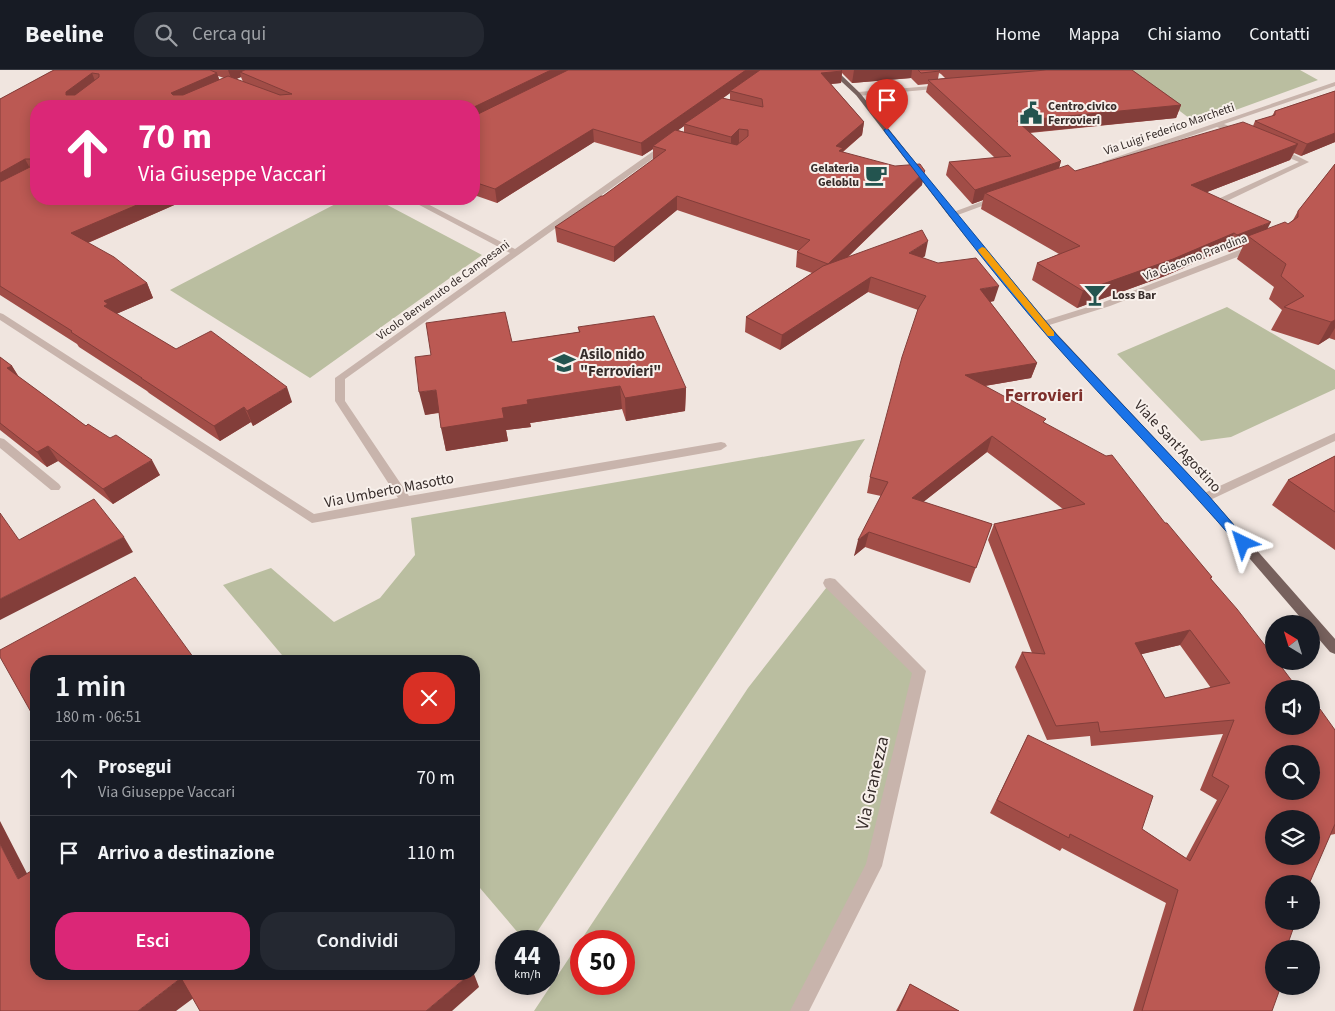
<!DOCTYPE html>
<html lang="it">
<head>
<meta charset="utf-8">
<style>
  body { margin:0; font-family:"Source Sans 3",sans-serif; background:#242831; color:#f1f3f6; height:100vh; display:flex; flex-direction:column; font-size:19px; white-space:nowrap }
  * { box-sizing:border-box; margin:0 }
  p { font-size:16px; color:#9ea1a6 }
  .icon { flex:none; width:28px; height:28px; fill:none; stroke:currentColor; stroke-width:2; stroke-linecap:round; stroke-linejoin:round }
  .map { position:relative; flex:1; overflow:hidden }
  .details { position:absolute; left:30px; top:585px; width:450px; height:325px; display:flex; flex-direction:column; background:#171b24; border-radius:20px; box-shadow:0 2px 12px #0003 }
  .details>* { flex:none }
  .hud { position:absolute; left:30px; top:30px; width:450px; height:105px; border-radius:20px; box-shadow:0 2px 12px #0003; background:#db2777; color:#fff; overflow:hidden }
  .needle { width:32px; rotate:322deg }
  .fabs { position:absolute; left:1265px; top:545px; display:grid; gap:10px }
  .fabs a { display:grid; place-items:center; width:55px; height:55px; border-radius:50%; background:#171b24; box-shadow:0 2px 12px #0003; font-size:25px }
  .speed { position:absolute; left:495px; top:860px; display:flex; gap:10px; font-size:25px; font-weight:700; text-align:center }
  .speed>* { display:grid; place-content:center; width:65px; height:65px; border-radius:50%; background:#171b24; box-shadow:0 2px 12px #0003; line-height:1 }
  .speed small { font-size:12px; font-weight:400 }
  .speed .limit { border:8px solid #d22; background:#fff; color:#111 }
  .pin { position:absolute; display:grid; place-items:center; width:42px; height:42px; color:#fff; margin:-51px -21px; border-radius:50% 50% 50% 0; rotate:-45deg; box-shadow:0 0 5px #0007 }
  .pin .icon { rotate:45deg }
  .me { position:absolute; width:55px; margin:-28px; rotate:319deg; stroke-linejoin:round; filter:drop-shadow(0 0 4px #0008) }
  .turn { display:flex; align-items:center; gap:18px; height:105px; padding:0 25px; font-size:22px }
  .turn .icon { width:65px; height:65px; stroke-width:2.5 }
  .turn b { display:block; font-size:35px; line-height:42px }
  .round { display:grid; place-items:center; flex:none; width:52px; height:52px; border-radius:20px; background:#242831 }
  .head { display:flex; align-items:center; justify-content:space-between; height:85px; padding:0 25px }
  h1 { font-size:30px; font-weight:600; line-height:38px }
  .cta { display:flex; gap:10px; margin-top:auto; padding:10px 25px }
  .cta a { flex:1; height:58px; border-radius:20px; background:#db2777; color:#fff; font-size:20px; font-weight:600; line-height:58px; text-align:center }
  .cta a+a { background:#242831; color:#f1f3f6 }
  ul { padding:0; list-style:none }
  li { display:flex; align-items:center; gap:15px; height:75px; padding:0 25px; border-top:1px solid #363941 }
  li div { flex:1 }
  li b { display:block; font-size:19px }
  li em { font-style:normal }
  header { display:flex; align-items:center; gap:30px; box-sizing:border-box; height:70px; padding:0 25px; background:#171b24; border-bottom:1px solid #363941 }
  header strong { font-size:24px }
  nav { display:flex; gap:28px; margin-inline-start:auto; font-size:18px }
  .search { width:350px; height:45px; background:#242831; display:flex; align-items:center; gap:12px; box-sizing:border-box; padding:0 18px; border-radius:20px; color:#9ea1a6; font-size:19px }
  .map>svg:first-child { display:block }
</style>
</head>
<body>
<header>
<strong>Beeline</strong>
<div class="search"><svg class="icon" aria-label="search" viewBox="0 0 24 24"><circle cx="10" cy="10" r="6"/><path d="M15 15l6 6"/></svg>Cerca qui</div>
<nav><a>Home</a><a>Mappa</a><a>Chi siamo</a><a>Contatti</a></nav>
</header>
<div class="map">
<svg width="1335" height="941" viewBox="0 0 1335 941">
  <rect width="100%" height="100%" fill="#f0e5df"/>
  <path fill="#babea0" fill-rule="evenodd" d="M 1099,0 L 1300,0 L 1318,10 L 1197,54 L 1132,5 Z
    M 345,129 L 355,134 L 376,129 L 482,185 L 310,308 L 170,220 Z
    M 1227,237 L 1335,300 L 1335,319 L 1231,367 L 1201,371 L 1117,284 Z
    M 865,369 L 531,871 L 525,871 L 474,811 L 474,591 L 287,591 L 223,515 L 271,498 L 334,552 L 380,528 L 415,485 L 411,448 Z
    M 830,513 L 919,601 L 874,796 L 799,941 L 534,941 L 748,618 ZM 581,871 L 624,871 L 624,914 L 581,914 Z"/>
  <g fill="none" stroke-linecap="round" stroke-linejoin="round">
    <path fill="#c8b4ac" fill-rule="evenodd" d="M 1335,12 L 1335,16 L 1224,54 L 1242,61 L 1242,65 L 1236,65 L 1217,57 L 1109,94 L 1102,92 Z
      M 943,15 L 946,17 L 945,18 L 858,26 L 855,24 L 858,22 Z
      M 662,75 L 669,77 L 345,309 L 345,331 L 409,426 L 721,372 L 725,373 L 727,376 L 721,380 L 312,453 L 0,250 L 0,243 L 3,244 L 314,444 L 398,428 L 335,331 L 335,308 L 510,183 L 408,129 L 418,129 L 515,179 Z
      M 1275,78 L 1281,78 L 1309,92 L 1227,131 L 1237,137 L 1237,141 L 1231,141 L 1218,133 L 1218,129 L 1299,92 L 1275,82 Z
      M 994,127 L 1001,129 L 955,146 L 948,144 Z
      M 1255,174 L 1258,175 L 1258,179 L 1110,236 L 1043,257 L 1038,254 L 1040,252 L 1104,232 Z
      M 1335,363 L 1335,371 L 1208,431 L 1204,432 L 1198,428 L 1200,425 Z
      M 0,368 L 4,369 L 59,414 L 61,417 L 59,420 L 51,420 L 0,378 Z
      M 830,508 L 835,509 L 926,601 L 882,796 L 809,941 L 790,941 L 866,794 L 912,603 L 825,517 L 823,513 L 825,509 Z"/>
    <path fill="#77615d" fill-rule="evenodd" d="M 829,0 L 836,0 L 860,23 L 955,142 L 1057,264 L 1208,425 L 1335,569 L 1335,584 L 1330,582 L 1311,560 L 1311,554 L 1306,554 L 1200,431 L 1049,268 L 949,146 L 856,25 Z"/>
  </g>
  <path fill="#a14d47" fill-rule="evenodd" d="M 54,0 L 1132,0 L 1181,35 L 1176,48 L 1030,63 L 1061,91 L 1059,98 L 1075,101 L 1253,56 L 1255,51 L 1272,46 L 1275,41 L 1335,21 L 1335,72 L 1301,86 L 1294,83 L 1290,90 L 1207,122 L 1267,159 L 1288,154 L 1293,150 L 1298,141 L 1335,94 L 1335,270 L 1329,268 L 1318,275 L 1271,260 L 1282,240 L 1269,229 L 1274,217 L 1237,189 L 1243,176 L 1229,182 L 1226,179 L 1165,206 L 1077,238 L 1032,210 L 1037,193 L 1059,184 L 981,139 L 983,130 L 972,134 L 946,105 L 949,92 L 995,88 L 926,22 L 928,14 L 918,15 L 911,8 L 852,13 L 842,3 L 841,13 L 831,14 L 864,52 L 862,65 L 843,82 L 922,115 L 848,187 L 925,186 L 922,188 L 994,231 L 990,232 L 1037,293 L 1031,308 L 985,316 L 1045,353 L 1165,453 L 1212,507 L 1211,509 L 1314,640 L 1335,660 L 1335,764 L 1330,765 L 1274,879 L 1272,941 L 1133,941 L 1166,833 L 1062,778 L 1060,781 L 990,743 L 1028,665 L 1142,759 L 1186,788 L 1217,730 L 1200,720 L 1223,664 L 1091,676 L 1090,666 L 1047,670 L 1015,597 L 1022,582 L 1032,583 L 988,470 L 994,454 L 1063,439 L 987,382 L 923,432 L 992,454 L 970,513 L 865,477 L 854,486 L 881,426 L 867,423 L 870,407 L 918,240 L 868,222 L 780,280 L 745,262 L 746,247 L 812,203 L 796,197 L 797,182 L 799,181 L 677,140 L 614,192 L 557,172 L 555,157 L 603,126 L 653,90 L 653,79 L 642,86 L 594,72 L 497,133 L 474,125 L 474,36 L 36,36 L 36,129 L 188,129 L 88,173 L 147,213 L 153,228 L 116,244 L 176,279 L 292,332 L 253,356 L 251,352 L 220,371 L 149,323 L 147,321 L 79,277 L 77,274 L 0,225 L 0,29 ZM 939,3 L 941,4 L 945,8 L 938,9 ZM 218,6 L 224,8 L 219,10 ZM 241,7 L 243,12 L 236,9 ZM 730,23 L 730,30 L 723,28 ZM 684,56 L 684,62 L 678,60 ZM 1180,575 L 1211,618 L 1165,628 L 1141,584 Z
    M 578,257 L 686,318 L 685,341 L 626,351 L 622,339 L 530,353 L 531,357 L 506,360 L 508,371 L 446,381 L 439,343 L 425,345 L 512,272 L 579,262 Z
    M 0,287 L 12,296 L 19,307 L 86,356 L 160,405 L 113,434 L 58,391 L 47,397 L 0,360 Z
    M 1335,386 L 1335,480 L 1272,435 L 1288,410 Z
    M 910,914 L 959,941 L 896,941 Z"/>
  <path fill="#833e3a" d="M 228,0 L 258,0 L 240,2 L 241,7 L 232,11 Z
    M 551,0 L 578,0 L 474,51 L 474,37 Z
    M 746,0 L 763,0 L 730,21 L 730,23 L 686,55 L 684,54 L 684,56 L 655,77 L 653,76 L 653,79 L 642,86 L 641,73 Z
    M 854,0 L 912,0 L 911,8 L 852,13 Z
    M 842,1 L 841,13 L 819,15 L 821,3 Z
    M 92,3 L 97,16 L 72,36 L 66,25 L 66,22 Z
    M 217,3 L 221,15 L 176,36 L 171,23 Z
    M 1181,35 L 1176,48 L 1014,64 L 1017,51 Z
    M 864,52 L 862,65 L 842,82 L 841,91 L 836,76 Z
    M 593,59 L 594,72 L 497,133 L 495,119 Z
    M 739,59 L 739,73 L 731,80 L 731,67 Z
    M 1335,63 L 1335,72 L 1301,86 L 1307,74 Z
    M 1298,74 L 1290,90 L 1184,131 L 1191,115 Z
    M 25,89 L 32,102 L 0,121 L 0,103 Z
    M 1061,91 L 1057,105 L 985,123 L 983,130 L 972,134 L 975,120 Z
    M 925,101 L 922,115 L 826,208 L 828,194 Z
    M 677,126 L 677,140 L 614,192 L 614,177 Z
    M 151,129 L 188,129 L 78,177 L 71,163 Z
    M 1271,152 L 1262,169 L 1248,166 L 1243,176 L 1229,182 L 1237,165 Z
    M 1234,163 L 1226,179 L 1165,206 L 1077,238 L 1083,221 Z
    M 928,171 L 925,186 L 906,198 L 909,183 Z
    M 871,207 L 868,222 L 780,280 L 782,265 Z
    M 147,213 L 153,228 L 114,245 L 104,236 L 104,231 Z
    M 999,216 L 994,231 L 976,234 L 980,219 Z
    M 1335,250 L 1335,258 L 1329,268 L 1318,275 L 1331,252 Z
    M 1037,293 L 1031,308 L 960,320 L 965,305 Z
    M 12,296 L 21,311 L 7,298 Z
    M 620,316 L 622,339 L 530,353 L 531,357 L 506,360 L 508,371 L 446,381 L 441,358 L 502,338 L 527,330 Z
    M 287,317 L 292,332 L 253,356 L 247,341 Z
    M 686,318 L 685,341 L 626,351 L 625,328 Z
    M 436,320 L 441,342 L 425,345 L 419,322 Z
    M 244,337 L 251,352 L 220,371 L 214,356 Z
    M 992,366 L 987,382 L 908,444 L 912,428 Z
    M 48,376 L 58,391 L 47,397 L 37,382 Z
    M 152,390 L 160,405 L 113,434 L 103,419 Z
    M 869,462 L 865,477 L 854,486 L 858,470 Z
    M 124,467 L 133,482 L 0,550 L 0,529 Z
    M 1190,560 L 1180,575 L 1126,588 L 1135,573 Z
    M 0,751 L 36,821 L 18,809 L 0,774 Z
    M 470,904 L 474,904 L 479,917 L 452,941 L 426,941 Z
    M 181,908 L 199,924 L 176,941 L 138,941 Z"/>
  <path fill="#bb5953" stroke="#833e3a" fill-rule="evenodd" d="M 54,0 L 210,0 L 217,3 L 171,23 L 173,25 L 183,25 L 228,6 L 280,25 L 292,24 L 240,2 L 245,0 L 551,0 L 474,37 L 474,36 L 36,36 L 36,129 L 151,129 L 71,163 L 114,187 L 147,213 L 104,231 L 108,234 L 104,236 L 176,279 L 211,261 L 287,317 L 247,341 L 244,337 L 214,356 L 141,308 L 142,308 L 71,262 L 72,261 L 0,216 L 0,112 L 30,97 L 31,89 L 25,89 L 0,103 L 0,29 L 50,2 ZM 92,3 L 99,4 L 99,7 L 75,25 L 66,25 L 66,22 Z
    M 568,0 L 746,0 L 641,73 L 593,59 L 495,119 L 474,112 L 474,46 Z
    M 760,0 L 841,0 L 842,1 L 821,3 L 864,52 L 836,76 L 843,78 L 839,81 L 895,96 L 920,94 L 925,101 L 828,194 L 797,182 L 810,170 L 677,126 L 614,177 L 555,157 L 601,126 L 603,126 L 666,80 L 653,76 L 675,60 L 737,75 L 748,66 L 748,60 L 739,59 L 731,67 L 684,54 L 722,28 L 763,37 L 762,29 L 730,21 Z
    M 918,0 L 939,0 L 940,1 L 921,3 Z
    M 1046,0 L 1132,0 L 1181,35 L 1017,51 L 1061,91 L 975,120 L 949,92 L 1011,86 L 928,10 Z
    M 1335,21 L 1335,63 L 1307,74 L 1255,51 L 1275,45 L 1275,41 Z
    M 1243,52 L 1298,74 L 1191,115 L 1271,152 L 1237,165 L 1234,163 L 1173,189 L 1083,221 L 1037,193 L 1080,176 L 985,123 L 1068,95 L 1075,101 Z
    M 1335,94 L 1335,250 L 1331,252 L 1284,237 L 1304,226 L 1281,206 L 1286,194 L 1248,166 L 1285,152 L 1288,154 L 1298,147 L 1298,141 Z
    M 922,160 L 928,171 L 909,183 L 938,193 L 976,188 L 999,216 L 980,219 L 1037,293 L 965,305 L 1046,349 L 1043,352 L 1106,386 L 1112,385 L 1165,453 L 1167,453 L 1212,507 L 1210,508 L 1237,539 L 1274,587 L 1274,591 L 1277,591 L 1298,619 L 1274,619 L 1274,656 L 1311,656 L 1311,636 L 1314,640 L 1320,639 L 1335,660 L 1335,754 L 1309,814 L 1274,814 L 1274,851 L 1294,851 L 1291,858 L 1293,859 L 1286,879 L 1274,879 L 1274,916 L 1281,916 L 1272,941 L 1142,941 L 1178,820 L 1070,764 L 1069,768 L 997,730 L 1028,665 L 1153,726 L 1142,759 L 1190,791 L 1229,716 L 1212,706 L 1234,650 L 1100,662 L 1098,652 L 1056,656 L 1022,582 L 1045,584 L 994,454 L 1085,434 L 992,366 L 912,428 L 992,454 L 976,498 L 869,462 L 858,470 L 888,412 L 870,407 L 902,287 L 918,239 L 926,226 L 871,207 L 782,265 L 746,247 L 823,196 ZM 1190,560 L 1230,613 L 1165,628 L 1135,573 ZM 1274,684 L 1311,684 L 1311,721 L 1274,721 ZM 1274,749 L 1311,749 L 1311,786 L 1274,786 Z
    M 505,242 L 512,272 L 580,262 L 578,257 L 654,246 L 686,318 L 625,328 L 620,316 L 527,330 L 528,334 L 502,338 L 504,348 L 441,358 L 436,320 L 419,322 L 415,287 L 431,285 L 426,253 Z
    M 0,287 L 12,296 L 7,298 L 86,356 L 88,354 L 110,368 L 116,365 L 152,390 L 103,419 L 48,376 L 37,382 L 0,353 Z
    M 1335,386 L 1335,442 L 1288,410 Z
    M 94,429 L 124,467 L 0,529 L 0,443 L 19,470 Z
    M 135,507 L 196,591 L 36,591 L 36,651 L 0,587 L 0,580 Z
    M 0,774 L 18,809 L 36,798 L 36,904 L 470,904 L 426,941 L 200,941 L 181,908 L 138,941 L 0,941 Z
    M 910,914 L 959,941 L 898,941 Z"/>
  <path fill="#1a73e8" stroke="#114b97" d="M 887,58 L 1056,264 L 1208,425 L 1247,470 L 1249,473 L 1247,476 L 1239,476 C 1178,405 1112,339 1050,269 C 992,203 939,132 885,62 L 884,60 Z"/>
  <path fill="#f59e0b" d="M 982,177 L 985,178 L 1054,262 L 1054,266 L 1048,266 L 979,182 L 978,180 Z"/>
  <defs>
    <symbol id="civic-bare" viewBox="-9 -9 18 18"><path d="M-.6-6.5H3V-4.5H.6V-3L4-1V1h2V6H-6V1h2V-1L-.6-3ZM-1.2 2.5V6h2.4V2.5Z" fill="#23544f" stroke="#f8f0eb" stroke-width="2.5" paint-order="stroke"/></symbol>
    <symbol id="cafe-bare" viewBox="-9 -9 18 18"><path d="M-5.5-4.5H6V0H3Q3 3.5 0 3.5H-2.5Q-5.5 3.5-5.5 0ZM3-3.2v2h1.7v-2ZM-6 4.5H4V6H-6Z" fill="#23544f" stroke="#f8f0eb" stroke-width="2.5" paint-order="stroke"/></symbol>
    <symbol id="bar-bare" viewBox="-9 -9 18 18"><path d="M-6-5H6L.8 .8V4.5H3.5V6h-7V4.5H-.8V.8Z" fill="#23544f" stroke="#f8f0eb" stroke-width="2.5" paint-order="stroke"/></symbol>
    <symbol id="school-bare" viewBox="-9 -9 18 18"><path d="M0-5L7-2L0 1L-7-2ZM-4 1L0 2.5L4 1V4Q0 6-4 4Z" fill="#23544f" stroke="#f8f0eb" stroke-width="2.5" paint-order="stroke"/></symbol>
  </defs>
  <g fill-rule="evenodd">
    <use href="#civic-bare" x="1015" y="27" width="32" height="32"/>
    <use href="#cafe-bare" x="860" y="89" width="32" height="32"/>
    <use href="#bar-bare" x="1079" y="209" width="32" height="32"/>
    <use href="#school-bare" x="548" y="277" width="32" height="32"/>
  </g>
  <g text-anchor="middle" stroke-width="4" stroke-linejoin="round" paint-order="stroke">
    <g font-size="12" font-weight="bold" fill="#362c2a" stroke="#f8f0eb" text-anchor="start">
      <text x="1048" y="40">Centro civico<tspan x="1048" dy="14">Ferrovieri</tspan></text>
      <text x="859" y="102" text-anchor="end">Gelateria<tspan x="859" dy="14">Geloblu</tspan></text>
      <text x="1112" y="229">Loss Bar</text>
    </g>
    <g font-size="12" fill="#362c2a" stroke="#f8f0eb">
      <text transform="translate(1169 59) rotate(-19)" y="4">Via Luigi Federico Marchetti</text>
      <text transform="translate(1195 187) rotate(-21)" y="4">Via Giacomo Prandina</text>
      <text transform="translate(443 220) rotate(-36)" y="4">Vicolo Benvenuto de Campesani</text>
    </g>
    <g font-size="15" font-weight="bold" fill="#362c2a" stroke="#f8f0eb" text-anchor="start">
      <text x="580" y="289">Asilo nido<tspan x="580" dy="17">"Ferrovieri"</tspan></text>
    </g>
    <g font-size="15" fill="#362c2a" stroke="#f8f0eb">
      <text transform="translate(1178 376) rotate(47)" y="5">Viale Sant'Agostino</text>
      <text transform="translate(389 420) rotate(-11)" y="5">Via Umberto Masotto</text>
    </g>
    <g font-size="18" font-weight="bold" fill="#7e2f2b" stroke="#f8f0eb">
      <text x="1044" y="331">Ferrovieri</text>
    </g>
    <g font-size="18" fill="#362c2a" stroke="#f8f0eb">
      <text transform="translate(872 713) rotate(-77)" y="6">Via Granezza</text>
    </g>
  </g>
</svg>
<div class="fabs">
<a><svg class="needle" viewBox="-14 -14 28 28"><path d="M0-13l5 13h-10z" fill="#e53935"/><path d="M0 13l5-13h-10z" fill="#9ea1a6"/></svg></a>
<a><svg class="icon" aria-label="sound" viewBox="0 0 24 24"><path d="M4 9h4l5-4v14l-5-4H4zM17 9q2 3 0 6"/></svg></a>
<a><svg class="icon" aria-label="search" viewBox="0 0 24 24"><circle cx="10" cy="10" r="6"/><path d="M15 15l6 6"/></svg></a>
<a><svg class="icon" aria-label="layers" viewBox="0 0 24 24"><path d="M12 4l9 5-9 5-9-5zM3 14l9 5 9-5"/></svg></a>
<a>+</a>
<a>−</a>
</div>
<div class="speed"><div>44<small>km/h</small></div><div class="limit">50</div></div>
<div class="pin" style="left:887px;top:60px;background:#d93025"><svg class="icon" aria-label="arrive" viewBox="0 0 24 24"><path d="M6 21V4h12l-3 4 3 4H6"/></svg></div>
<svg class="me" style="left:1243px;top:473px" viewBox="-20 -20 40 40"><path d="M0-17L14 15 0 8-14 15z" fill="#1a73e8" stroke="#fff" stroke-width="4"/></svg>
<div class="hud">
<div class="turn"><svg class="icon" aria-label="ahead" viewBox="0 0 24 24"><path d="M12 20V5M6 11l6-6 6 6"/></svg><div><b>70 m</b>Via Giuseppe Vaccari</div></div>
</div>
<section class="details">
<div class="head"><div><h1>1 min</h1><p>180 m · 06:51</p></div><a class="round" style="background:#d93025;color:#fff"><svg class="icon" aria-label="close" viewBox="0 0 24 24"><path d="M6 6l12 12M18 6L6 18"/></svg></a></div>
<ul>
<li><svg class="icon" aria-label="ahead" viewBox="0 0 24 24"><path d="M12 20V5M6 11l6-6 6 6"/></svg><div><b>Prosegui</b><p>Via Giuseppe Vaccari</p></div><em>70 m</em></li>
<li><svg class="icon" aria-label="arrive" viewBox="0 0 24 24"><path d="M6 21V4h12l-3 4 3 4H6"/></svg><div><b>Arrivo a destinazione</b></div><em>110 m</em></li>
</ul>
<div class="cta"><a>Esci</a><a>Condividi</a></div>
</section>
</div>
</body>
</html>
